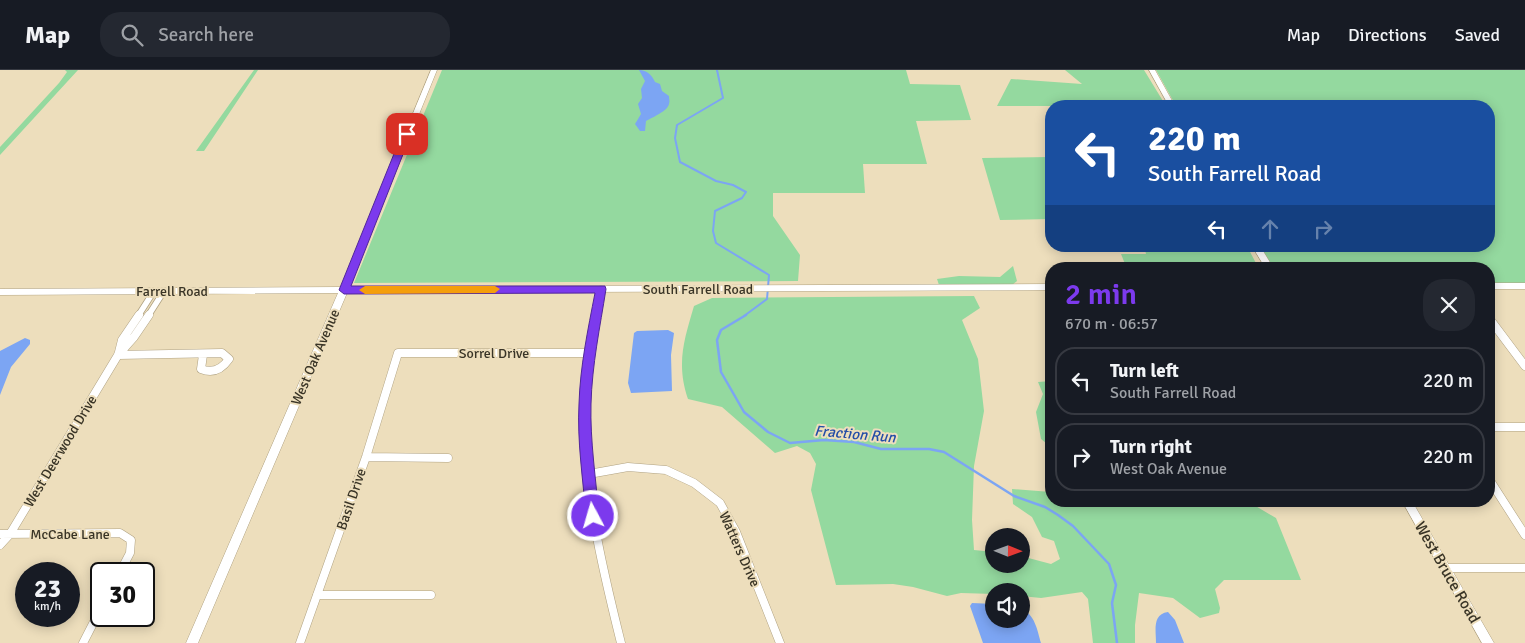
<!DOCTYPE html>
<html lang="en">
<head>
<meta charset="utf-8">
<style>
  body { margin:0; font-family:Signika,sans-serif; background:#242831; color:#f1f3f6; height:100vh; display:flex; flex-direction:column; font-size:19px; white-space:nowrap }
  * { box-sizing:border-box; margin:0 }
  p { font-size:16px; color:#9ea1a6 }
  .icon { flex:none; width:28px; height:28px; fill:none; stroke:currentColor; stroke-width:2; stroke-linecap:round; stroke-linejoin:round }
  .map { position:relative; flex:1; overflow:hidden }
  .sheet { position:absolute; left:1045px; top:192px; width:450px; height:245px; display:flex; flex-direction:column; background:#171b24; border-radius:20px; box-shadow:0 2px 12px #0003 }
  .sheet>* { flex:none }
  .guide { position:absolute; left:1045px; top:30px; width:450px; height:152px; border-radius:20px; box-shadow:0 2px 12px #0003; background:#1a4fa0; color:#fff; overflow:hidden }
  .needle { width:32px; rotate:91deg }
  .buttons { position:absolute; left:985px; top:458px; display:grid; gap:10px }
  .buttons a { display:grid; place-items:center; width:45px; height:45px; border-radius:50%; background:#171b24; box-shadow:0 2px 12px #0003; font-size:25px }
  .speed { position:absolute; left:15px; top:492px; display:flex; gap:10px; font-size:25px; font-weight:700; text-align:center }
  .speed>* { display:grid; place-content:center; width:65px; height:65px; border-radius:50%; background:#171b24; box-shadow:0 2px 12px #0003; line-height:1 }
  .speed small { font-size:12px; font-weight:400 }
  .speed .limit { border:2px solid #111; border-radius:8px; background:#fff; color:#111 }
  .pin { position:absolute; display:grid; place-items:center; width:42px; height:42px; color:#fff; margin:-21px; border-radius:10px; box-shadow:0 2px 8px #0006 }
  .me { position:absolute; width:55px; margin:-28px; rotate:354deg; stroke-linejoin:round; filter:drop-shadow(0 0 4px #0008) }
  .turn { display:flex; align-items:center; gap:18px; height:105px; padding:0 20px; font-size:22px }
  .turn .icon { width:65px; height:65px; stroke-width:2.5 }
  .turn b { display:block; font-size:35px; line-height:42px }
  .lanes { display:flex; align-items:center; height:48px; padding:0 20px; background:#0003; justify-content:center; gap:25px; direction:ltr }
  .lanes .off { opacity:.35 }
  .round { display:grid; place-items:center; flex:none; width:52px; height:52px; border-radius:20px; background:#242831 }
  .summary { display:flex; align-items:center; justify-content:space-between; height:85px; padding:0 20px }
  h1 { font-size:30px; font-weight:600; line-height:38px; color:#7c3aed }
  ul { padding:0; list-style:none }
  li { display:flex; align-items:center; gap:15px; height:68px; margin:0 10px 8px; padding:0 10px; border:2px solid #363941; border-radius:20px }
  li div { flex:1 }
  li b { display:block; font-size:19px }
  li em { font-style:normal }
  header { display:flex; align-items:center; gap:30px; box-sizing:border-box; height:70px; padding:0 25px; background:#171b24; border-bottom:1px solid #363941 }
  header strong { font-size:24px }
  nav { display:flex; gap:28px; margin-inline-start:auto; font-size:18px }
  .search { width:350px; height:45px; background:#242831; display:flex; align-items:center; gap:12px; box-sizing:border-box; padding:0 18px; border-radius:20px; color:#9ea1a6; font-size:19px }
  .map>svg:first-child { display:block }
</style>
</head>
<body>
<header>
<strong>Map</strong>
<div class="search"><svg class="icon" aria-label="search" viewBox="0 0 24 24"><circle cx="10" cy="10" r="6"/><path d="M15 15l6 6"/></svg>Search here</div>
<nav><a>Map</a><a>Directions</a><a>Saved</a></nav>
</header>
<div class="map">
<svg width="1525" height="573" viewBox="0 0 1525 573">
  <rect width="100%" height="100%" fill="#eddebc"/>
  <path fill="#94d99f" d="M 65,0 L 78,0 L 0,85 L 0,77 L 59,13 L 67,2 Z
    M 254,0 L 258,0 L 204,81 L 196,81 Z
    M 442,0 L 906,0 L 910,14 L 960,15 L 971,50 L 916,51 L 927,94 L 863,94 L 865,123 L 773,123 L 773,146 L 800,185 L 798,211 L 354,213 Z
    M 1065,0 L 1144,0 L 1166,36 L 997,36 L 1011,9 L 1082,14 Z
    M 1156,0 L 1525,0 L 1525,213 L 1489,213 L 1489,199 L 1274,199 L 1260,176 L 1489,176 L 1489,36 L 1176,36 Z
    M 1051,87 L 1051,149 L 1000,150 L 982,88 Z
    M 1144,176 L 1247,176 L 1259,199 L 1127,199 L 1121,184 L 1146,184 Z
    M 1013,196 L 1017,211 L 1012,215 L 939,215 L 937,209 L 959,206 L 1000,207 Z
    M 974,226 L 980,238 L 962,250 L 978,289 L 984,341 L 974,396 L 972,450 L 974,480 L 994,482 L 994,494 L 1021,494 L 1021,486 L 1051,494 L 1060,489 L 1054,471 L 1042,467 L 1032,447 L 1013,434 L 1012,419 L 1051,422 L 1051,431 L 1247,431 L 1276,448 L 1301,510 L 1224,510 L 1215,519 L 1220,538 L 1219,543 L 1200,548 L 1173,528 L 1139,523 L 1135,555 L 1135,573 L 1093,573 L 1088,529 L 1082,522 L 1041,528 L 1021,526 L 1021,521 L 994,521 L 994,524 L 961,523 L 947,526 L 913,517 L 893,514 L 836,515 L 811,420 L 816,394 L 810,383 L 797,376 L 775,383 L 722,337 L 688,329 C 676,294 684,270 694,236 L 712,228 Z
    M 1051,311 L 1051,377 L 1041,369 L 1036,342 L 1043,324 L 1038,312 Z"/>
  <path fill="#7ca5f3" d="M 639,0 C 647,0 652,5 655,12 L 660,14 L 662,21 L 669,26 C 669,29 670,31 669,34 C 668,41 651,48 646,51 L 645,61 L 640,61 L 635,54 L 641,44 L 638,34 L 642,28 L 641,19 L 645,11 Z
    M 668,260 L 674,263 L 671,285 L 672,321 L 631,323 L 628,313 L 634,263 L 637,261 Z
    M 25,268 L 30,270 L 30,274 L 11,297 L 0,325 L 0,281 Z
    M 972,533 L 994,534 L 994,549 L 1021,549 L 1021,538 C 1035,545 1037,559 1041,573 L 983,573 L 970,536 Z
    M 1168,542 L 1175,550 L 1184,573 L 1156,573 C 1156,561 1152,544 1168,542 Z"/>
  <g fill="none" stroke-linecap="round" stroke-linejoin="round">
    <path stroke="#7ca5f3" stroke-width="2" d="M 717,0 L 723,28 L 677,55 L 675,68 L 680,92 L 716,111 L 733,115 L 746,122 L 742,128 L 715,141 L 713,161 L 716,173 L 769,205 L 767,229 L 744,246"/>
    <path stroke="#7ca5f3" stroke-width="2.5" d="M 746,245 L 721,260 L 717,270 L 721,302 L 744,342 L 768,362 L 790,373 L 824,370 L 854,372 L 881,379 L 929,379 L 944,382 L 1014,426 L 1045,437 L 1058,445 L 1073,456 L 1109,494 L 1116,515 L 1112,533 L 1117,573"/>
    <defs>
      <path id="minor-far1" d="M 138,246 L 154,221
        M 148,246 L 164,221
        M 596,246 L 601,219"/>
      <path id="minor" d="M 596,245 C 591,276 585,308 585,339 C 583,418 602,497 621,573
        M 1489,248 L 1525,296
        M 119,282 L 122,270 L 139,245
        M 118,285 L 222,283 L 229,289 C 222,299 213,304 201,299 L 203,285
        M 1489,357 L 1525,357
        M 366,387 L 448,388
        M 589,404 L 628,397 L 666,400 L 694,413 L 720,433 L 736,462 L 780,573
        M 1489,409 L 1525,465
        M 0,464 L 120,463 L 131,470 L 130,483 L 119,504
        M 0,475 L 10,464 L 118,285 L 134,267 L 149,245
        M 1446,498 L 1525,498
        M 317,525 L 431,525
        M 83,573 L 101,538
        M 300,573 L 366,387 L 398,283 L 590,283"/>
      <path id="tertiary" d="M 431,0 L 437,0 L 349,217 L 1051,214 L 1051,220 L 347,223 L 198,573 L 186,573 L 338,223 L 0,225 L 0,219 L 341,217 Z
        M 1149,0 L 1155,0 L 1175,36 L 1169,36 Z
        M 1252,176 L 1260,176 L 1274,199 L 1266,199 Z
        M 1489,213 L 1525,213 L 1525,219 L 1489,219 Z
        M 1402,431 L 1412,431 L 1494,573 L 1482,573 Z"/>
    </defs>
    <use href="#minor-far1" stroke="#b0a282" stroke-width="7"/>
    <use href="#minor" stroke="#b0a282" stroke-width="9"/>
    <use href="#tertiary" stroke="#b0a282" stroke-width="1"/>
    <use href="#minor-far1" stroke="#fff" stroke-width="5.5"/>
    <use href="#minor" stroke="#fff" stroke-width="8"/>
    <use href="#tertiary" fill="#fff" fill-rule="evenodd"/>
  </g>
  <path fill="#7c3aed" stroke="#51269a" d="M 407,61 L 411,64 L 351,216 L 605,216 L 606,219 C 600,257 592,295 591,334 C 590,371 596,409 599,446 L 598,450 L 593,451 L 588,450 L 586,446 C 583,409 577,371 579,334 C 580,297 588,259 595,223 L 344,224 L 339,220 L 402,64 Z"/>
  <path fill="#f59e0b" d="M 365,216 L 495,216 L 500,219 L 495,223 L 365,224 L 359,220 Z"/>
  <g text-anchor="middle" stroke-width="4" stroke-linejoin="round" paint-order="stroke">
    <g font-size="14" fill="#393426" stroke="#eddebc">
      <text x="698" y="224">South Farrell Road</text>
      <text x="172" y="226">Farrell Road</text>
      <text x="494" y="288">Sorrel Drive</text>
      <text transform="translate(315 287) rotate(-67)" y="5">West Oak Avenue</text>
      <text transform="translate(60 381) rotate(-59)" y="5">West Deerwood Drive</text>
      <text transform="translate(351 429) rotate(-71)" y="5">Basil Drive</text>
      <text x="70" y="469">McCabe Lane</text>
      <text transform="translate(740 479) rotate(66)" y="5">Watters Drive</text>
    </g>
    <g font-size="15" font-style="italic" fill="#234da7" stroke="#eddebc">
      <text transform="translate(855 364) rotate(5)" y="5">Fraction Run</text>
    </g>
    <g font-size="16" fill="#393426" stroke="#eddebc">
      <text transform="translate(1448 502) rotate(60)" y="6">West Bruce Road</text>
    </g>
  </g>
</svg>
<div class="buttons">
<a><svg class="needle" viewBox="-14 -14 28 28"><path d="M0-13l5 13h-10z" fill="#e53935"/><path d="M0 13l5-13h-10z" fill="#9ea1a6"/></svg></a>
<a><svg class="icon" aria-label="sound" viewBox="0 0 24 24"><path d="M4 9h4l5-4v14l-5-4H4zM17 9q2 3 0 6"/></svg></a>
</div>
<div class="speed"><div>23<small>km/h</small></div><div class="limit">30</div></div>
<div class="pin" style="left:407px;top:64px;background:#d93025"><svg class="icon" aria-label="arrive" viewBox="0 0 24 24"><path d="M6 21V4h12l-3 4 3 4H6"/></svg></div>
<svg class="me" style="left:593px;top:446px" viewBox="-20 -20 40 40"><circle r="17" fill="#7c3aed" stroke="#fff" stroke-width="3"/><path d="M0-11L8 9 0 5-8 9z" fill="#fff"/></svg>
<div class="guide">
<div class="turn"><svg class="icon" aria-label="left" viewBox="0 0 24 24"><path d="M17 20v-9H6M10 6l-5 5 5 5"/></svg><div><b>220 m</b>South Farrell Road</div></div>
<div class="lanes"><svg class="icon" aria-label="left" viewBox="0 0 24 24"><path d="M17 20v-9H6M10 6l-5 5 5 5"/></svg><svg class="icon off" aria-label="ahead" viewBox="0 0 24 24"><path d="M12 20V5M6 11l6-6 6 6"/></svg><svg class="icon off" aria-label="right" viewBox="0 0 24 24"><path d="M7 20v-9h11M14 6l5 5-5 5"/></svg></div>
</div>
<section class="sheet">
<div class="summary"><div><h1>2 min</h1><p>670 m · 06:57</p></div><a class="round"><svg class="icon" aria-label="close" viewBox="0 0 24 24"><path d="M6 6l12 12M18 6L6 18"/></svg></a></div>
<ul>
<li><svg class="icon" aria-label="left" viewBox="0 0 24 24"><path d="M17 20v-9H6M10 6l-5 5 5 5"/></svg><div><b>Turn left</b><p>South Farrell Road</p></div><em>220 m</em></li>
<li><svg class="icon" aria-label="right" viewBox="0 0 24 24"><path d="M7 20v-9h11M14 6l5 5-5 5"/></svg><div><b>Turn right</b><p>West Oak Avenue</p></div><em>220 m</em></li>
</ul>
</section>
</div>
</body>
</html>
